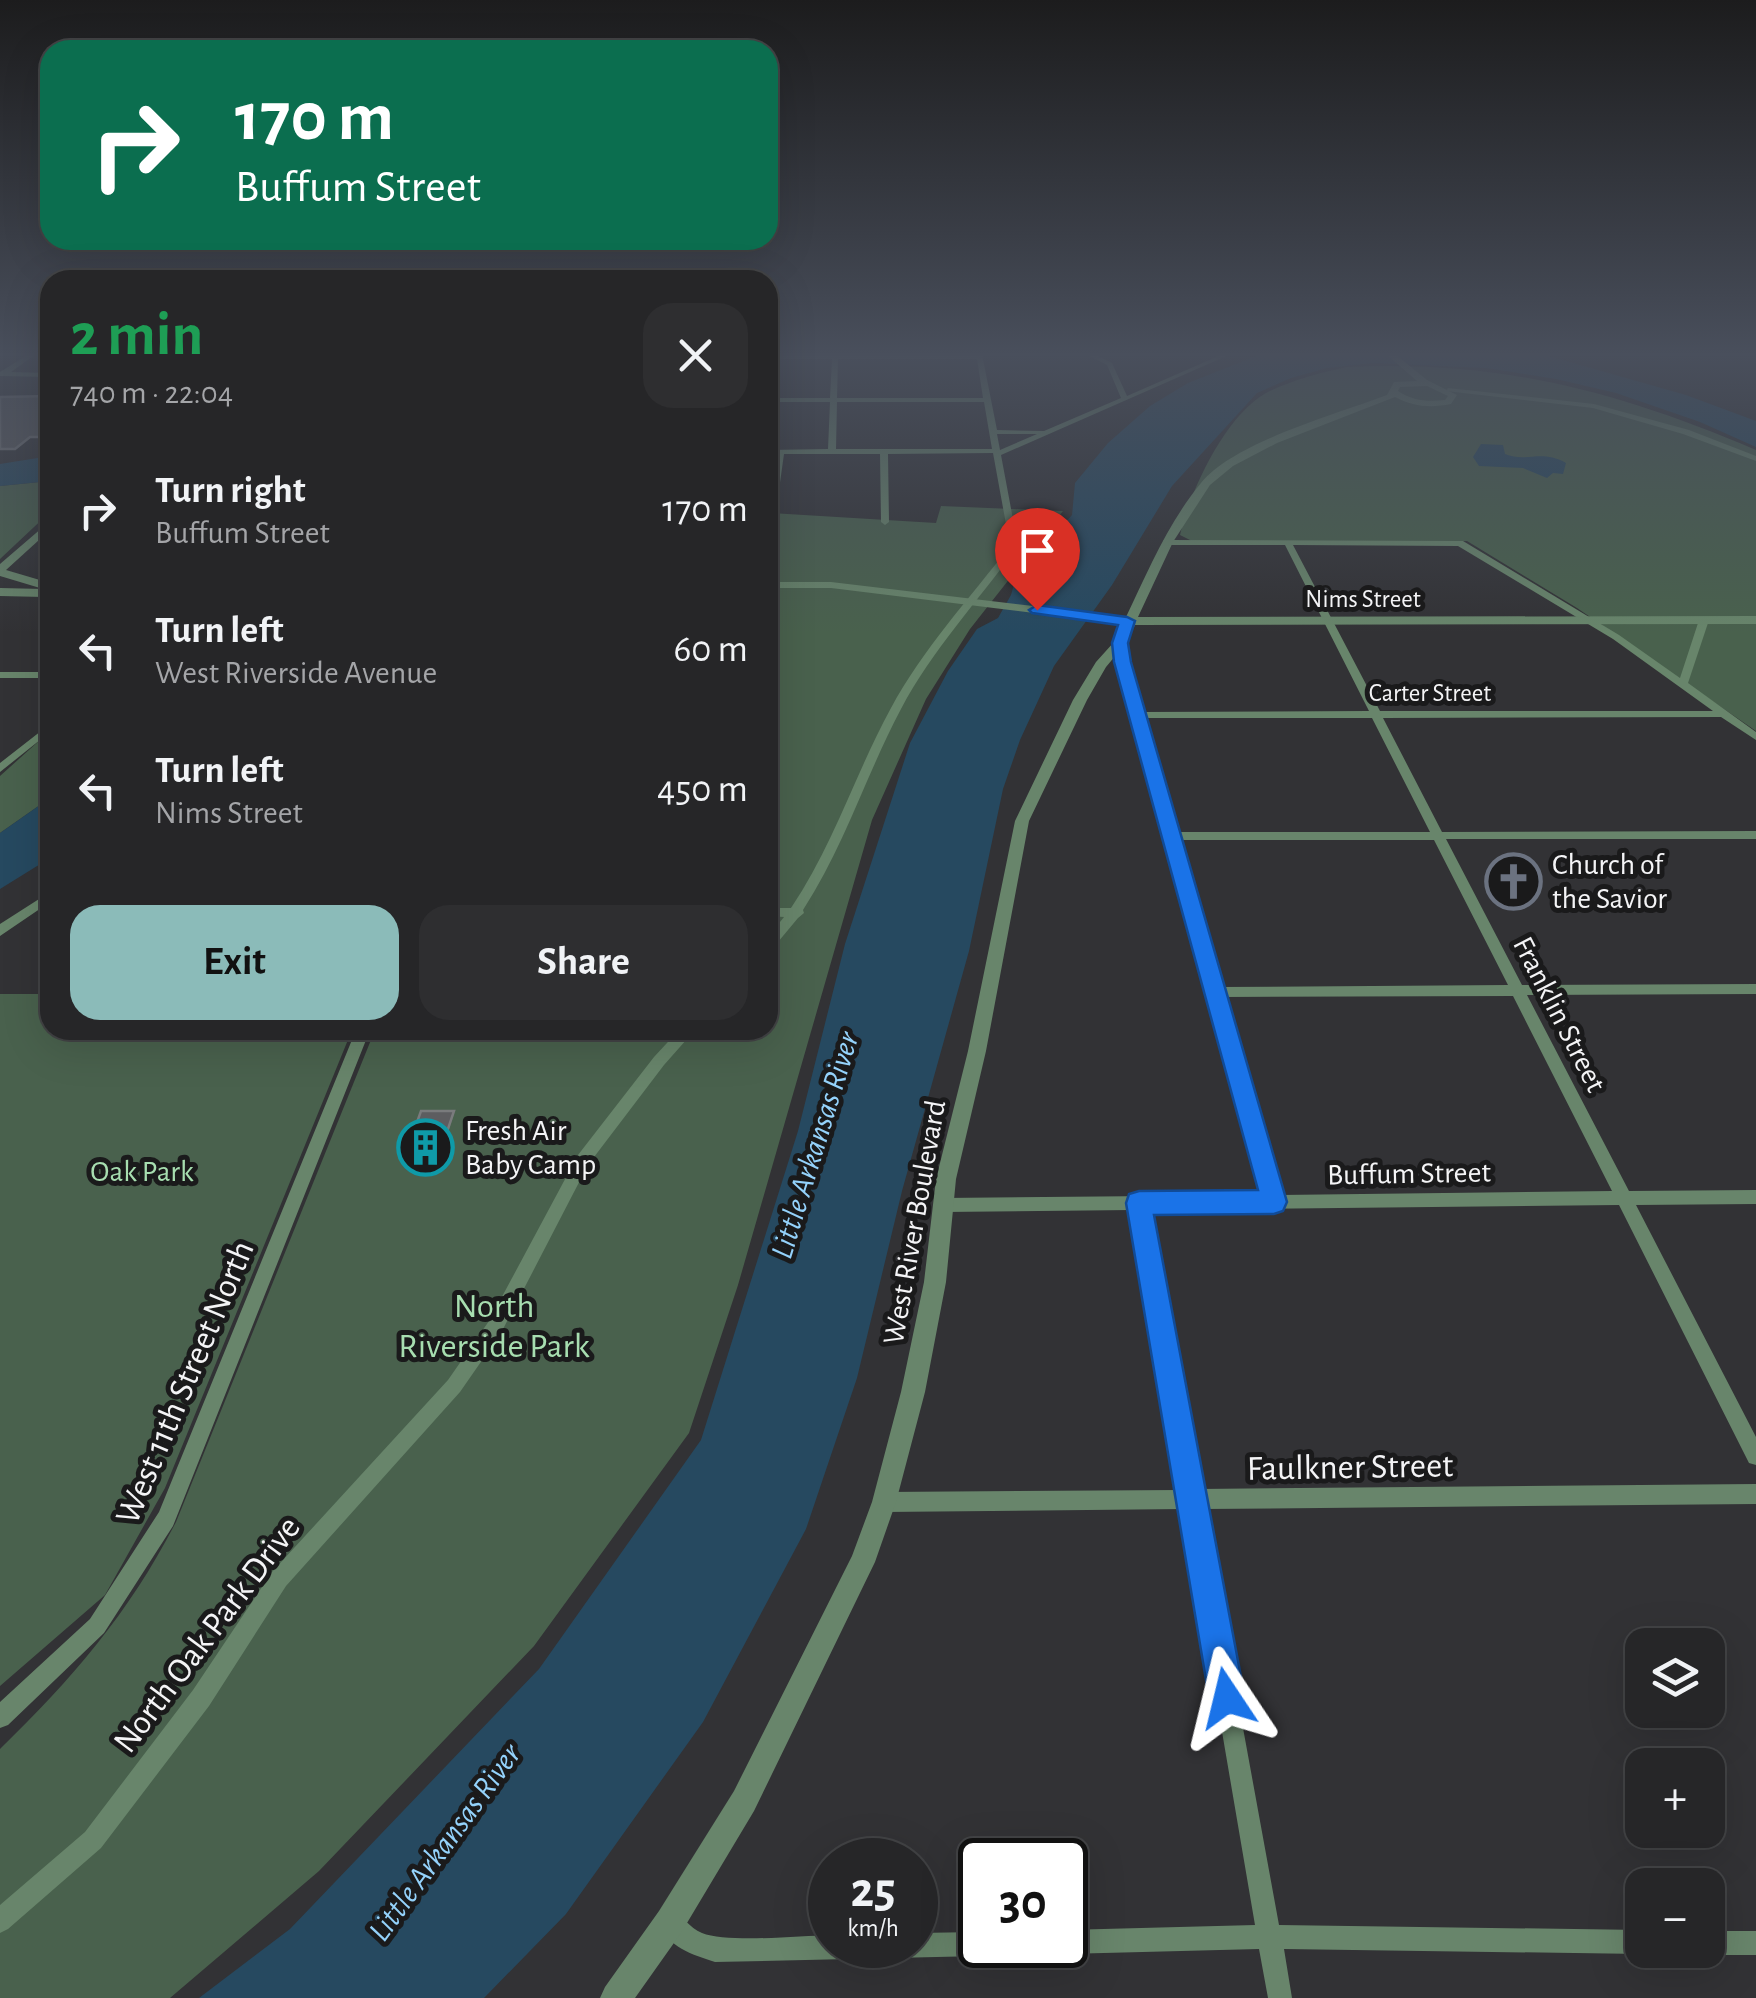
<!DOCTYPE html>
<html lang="en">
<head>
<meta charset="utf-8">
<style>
  body { margin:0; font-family:"Alegreya Sans",sans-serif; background:#2e2e30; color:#f1f3f6; height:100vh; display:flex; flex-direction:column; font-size:38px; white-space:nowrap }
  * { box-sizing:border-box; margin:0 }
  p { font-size:32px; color:#a4a5a8 }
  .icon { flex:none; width:55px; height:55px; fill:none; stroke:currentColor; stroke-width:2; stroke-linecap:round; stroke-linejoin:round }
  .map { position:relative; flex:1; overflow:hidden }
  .details { position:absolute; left:40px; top:270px; width:738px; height:770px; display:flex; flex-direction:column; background:#262628; border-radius:30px; box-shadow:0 10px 40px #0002,0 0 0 2px #424345 }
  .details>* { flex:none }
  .guide { position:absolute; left:40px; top:40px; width:738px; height:210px; border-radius:30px; box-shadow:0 10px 40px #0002,0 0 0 2px #424345; background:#0b6e4f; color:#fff; overflow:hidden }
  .fabs { position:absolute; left:1625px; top:1628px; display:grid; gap:20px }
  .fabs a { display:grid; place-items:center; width:100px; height:100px; border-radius:20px; background:#262628; box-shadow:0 10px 40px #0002,0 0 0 2px #424345; font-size:50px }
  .speed { position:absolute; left:808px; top:1838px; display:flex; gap:20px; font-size:50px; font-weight:700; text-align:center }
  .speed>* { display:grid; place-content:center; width:130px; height:130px; border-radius:50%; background:#262628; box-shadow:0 10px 40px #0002,0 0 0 2px #424345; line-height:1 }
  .speed small { font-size:25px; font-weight:400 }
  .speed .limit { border:5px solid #111; border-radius:15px; background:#fff; color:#111 }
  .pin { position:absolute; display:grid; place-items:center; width:85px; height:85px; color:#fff; margin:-102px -42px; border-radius:50% 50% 50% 0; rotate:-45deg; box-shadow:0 0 10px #0007 }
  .pin .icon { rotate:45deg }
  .me { position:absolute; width:110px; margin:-55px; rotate:350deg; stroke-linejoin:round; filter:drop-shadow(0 0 8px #0008) }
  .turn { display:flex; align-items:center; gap:35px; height:210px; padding:0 30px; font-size:45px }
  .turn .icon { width:130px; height:130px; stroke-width:2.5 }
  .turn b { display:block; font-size:70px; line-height:85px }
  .round { display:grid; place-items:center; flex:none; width:105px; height:105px; border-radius:30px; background:#2e2e30 }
  .overview { display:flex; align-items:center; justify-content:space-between; height:170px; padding:0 30px }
  h1 { font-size:60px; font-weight:700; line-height:75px; color:#1e9e55 }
  .button { display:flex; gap:20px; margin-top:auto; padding:20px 30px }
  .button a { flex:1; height:115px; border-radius:30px; background:#8bbbb9; color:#111; font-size:40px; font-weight:700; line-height:115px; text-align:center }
  .button a+a { background:#2e2e30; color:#f1f3f6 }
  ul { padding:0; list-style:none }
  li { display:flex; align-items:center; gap:30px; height:140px; padding:0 30px }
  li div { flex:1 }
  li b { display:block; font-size:38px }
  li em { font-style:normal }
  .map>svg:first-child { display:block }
</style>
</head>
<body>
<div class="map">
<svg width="1756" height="1998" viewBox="0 0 1756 1998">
  <rect width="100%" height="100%" fill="#323235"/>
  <path fill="#49614d" d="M 1347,367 C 1500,360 1617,391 1756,450 L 1756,731 L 1577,608 L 1467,541 L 1192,541 L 1180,535 C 1190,491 1225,416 1266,393 C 1292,380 1319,373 1347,367 Z
    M 50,481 L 50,512 L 0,559 L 0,486 Z
    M 941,506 L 1063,511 L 970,629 L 926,699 L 872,820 L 738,1285 L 689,1433 L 534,1646 L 319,1871 L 170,1998 L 0,1998 L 0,1749 C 73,1678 129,1613 176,1522 L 375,1030 L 768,1030 L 768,540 L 771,513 L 936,523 Z
    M 50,731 L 50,798 L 0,833 L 0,776 Z
    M 0,994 L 50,994 L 50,1030 L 352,1030 L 165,1488 L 105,1595 L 0,1686 Z"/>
  <path fill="#264960" d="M 1261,354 L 1533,354 L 1552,357 L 1686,395 L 1756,421 L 1756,447 L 1700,422 L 1616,393 L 1556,379 L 1486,368 L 1373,363 L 1327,368 L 1291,378 L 1257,393 L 1172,486 L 1112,585 L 1054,666 L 1020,740 L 1003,789 L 969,951 L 902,1191 L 857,1378 L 806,1529 L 703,1722 L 566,1914 L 484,1998 L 199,1998 L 290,1929 L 539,1669 L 701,1440 L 798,1131 L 845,944 L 910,743 L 948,671 L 977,629 L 998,618 L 1011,595 L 1016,577 L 1072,515 L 1075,483 L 1108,443 L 1150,406 L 1188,383 Z
    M 1481,444 L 1503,445 L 1505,454 C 1526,463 1541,449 1566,463 L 1563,474 L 1553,473 L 1547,478 L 1523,468 L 1479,466 L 1473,457 Z
    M 50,456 L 50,481 L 0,486 L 0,464 Z
    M 50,798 L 50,858 L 0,889 L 0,833 Z"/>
  <path fill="#5d5d60" stroke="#7a7b7d" stroke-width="2.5" d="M 50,396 L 50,437 L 30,437 L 15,449 L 0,449 L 0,397 Z
    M 421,1111 L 454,1111 L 438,1159 L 404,1159 Z"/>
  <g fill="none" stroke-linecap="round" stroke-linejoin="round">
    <path fill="#68856b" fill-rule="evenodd" d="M 29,354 L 36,354 L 11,372 L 50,373 L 50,377 L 0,376 L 0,372 Z
      M 832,354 L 982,354 L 997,430 L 1044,431 L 1121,398 L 1107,365 L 1086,354 L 1094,354 L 1112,363 L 1127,396 L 1223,354 L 1231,354 L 1001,455 L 1018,546 C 979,600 932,650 901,709 C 866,775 844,847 803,910 L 804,913 L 798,918 L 773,948 L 768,950 L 768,937 L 784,917 L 768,916 L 768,908 L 791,908 C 833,846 855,774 891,708 C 923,649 969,599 1010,546 L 993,453 L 888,454 L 889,522 L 885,525 L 881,522 L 880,454 L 784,454 L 772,540 L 768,542 L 768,513 L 776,454 L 768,454 L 768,450 L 828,449 L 830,402 L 768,402 L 768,398 L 830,398 L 832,359 L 768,359 L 768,355 ZM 838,359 L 977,359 L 983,398 L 837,398 ZM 837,402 L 984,402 L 992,449 L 836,449 ZM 997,434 L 1037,434 L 1000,450 Z
      M 1448,388 L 1594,404 L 1689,430 L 1756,456 L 1756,461 L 1683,434 L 1593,408 L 1446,391 Z
      M 1164,540 L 1463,541 L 1619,635 L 1680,678 L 1699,620 L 1707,618 L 1709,620 L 1688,683 L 1756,732 L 1756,740 L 1721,717 L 1383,718 L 1442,832 L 1756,831 L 1756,839 L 1446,839 L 1522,985 L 1756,984 L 1756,994 L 1527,995 L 1629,1191 L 1756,1190 L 1756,1204 L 1636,1205 L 1756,1437 L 1756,1465 L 1749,1463 L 1619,1205 L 1148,1210 L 1199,1489 L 1756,1484 L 1756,1504 L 1203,1509 L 1279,1925 L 1642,1930 L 1642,1950 L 1651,1950 L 1642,1954 L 1284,1949 L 1292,1998 L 1268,1998 L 1259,1949 L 1065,1954 L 1056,1951 L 1054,1945 L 1065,1945 L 1065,1930 L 1255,1925 L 1184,1509 L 884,1512 L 877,1509 L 874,1502 L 877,1495 L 884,1492 L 1180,1490 L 1132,1210 L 943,1212 L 937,1210 L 935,1205 L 937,1200 L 943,1198 L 1264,1195 L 1176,883 L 1115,643 L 1120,640 L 1125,643 L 1143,712 L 1369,711 L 1285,545 L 1167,545 L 1163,542 ZM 1293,545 L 1458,546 L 1613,639 L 1713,711 L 1380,711 ZM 1145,718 L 1372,718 L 1430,832 L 1175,832 ZM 1177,840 L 1434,840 L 1508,985 L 1219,987 ZM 1513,996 L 1612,1191 L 1280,1195 L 1222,997 Z
      M 0,672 L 50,672 L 50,678 L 0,678 Z
      M 50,724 L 50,732 L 0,772 L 0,763 Z
      M 50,892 L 50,902 L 0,936 L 0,924 Z
      M 356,1030 L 370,1030 L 173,1526 L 104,1633 L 8,1725 L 0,1728 L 0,1702 L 90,1619 L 159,1512 Z
      M 679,1030 L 695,1030 L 664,1065 L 588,1165 L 501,1333 L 460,1392 L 286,1586 L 209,1706 L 101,1848 L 8,1929 L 0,1933 L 0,1905 L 85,1832 L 193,1690 L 272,1572 L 448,1380 L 489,1321 L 578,1155 L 654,1057 Z
      M 670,1910 C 683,1915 689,1928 702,1933 C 727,1943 799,1936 830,1935 L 830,1945 L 915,1945 L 915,1933 L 980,1932 L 980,1945 L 992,1945 L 989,1953 L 980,1956 L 715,1962 C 691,1954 669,1948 658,1922 L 662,1914 Z
      M 1708,1931 L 1756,1931 L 1756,1955 L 1708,1955 L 1699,1952 L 1708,1950 Z"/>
    <path fill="#68856b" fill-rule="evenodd" d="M 1386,354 L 1395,354 L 1427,380 L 1457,395 L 1451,404 C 1431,408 1414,407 1395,397 L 1277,443 L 1233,466 L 1210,485 L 1173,542 L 1138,617 L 1756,616 L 1756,624 L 1135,625 L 1126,643 L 1106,667 L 1087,700 L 1029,821 L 986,1051 L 956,1179 L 946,1282 L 925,1392 L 896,1502 L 875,1562 L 754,1811 L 681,1933 L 635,1998 L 600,1998 L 605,1987 L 659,1911 L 734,1791 L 852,1556 L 872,1502 L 901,1392 L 924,1282 L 936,1179 L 968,1051 L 1015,821 L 1073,700 L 1096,662 L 1114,642 L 1123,624 L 831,588 L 768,588 L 768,582 L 831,582 L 1126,617 C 1148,571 1168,523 1201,483 C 1234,442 1337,414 1387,395 L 1394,382 L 1417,381 ZM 1427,386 L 1448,396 L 1445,400 C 1428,402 1413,401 1398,391 L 1400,387 Z
      M 50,521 L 50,530 L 6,570 L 50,583 L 50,591 L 0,576 L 0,564 Z
      M 0,588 L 44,589 L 50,593 L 44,597 L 0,596 Z"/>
  </g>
  <linearGradient id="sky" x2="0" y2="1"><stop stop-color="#1c1c1d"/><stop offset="0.56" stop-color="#494f5c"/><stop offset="1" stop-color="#494f5c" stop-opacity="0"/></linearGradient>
  <rect width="1756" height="633" fill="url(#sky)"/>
  <path fill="#1a73e8" stroke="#114b97" stroke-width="2.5" d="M 1037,605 L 1127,617 L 1135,621 L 1128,643 L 1131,662 L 1287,1202 L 1283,1211 L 1274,1214 L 1154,1215 L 1245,1698 L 1239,1711 L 1227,1716 L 1214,1711 L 1209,1698 L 1126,1203 L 1129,1194 L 1139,1191 L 1258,1190 L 1114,662 L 1112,643 L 1118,625 L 1032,613 L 1029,610 Z"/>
  <defs>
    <symbol id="church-ring" viewBox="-11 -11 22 22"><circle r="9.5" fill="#1a1a1b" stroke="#6b7280" stroke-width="1.5"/><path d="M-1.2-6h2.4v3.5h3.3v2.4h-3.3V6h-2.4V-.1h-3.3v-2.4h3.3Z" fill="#6b7280"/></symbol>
    <symbol id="building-ring" viewBox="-11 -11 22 22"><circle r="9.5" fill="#1a1a1b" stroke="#0f9aa8" stroke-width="1.5"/><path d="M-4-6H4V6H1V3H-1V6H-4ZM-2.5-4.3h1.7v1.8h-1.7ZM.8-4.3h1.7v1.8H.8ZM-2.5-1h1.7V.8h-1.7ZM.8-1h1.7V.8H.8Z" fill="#0f9aa8"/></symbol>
  </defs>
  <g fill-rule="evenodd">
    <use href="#church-ring" x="1482" y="850" width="63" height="63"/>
    <use href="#building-ring" x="394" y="1116" width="63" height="63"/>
  </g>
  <g text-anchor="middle" stroke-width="10" stroke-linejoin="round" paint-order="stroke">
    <g font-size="25" fill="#f4f4f6" stroke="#1a1a1b">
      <text x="1363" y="607">Nims Street</text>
      <text x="1430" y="701">Carter Street</text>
    </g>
    <g font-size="30" fill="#f4f4f6" stroke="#1a1a1b" text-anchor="start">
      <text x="1552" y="874">Church of<tspan x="1552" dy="34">the Savior</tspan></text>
      <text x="465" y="1140">Fresh Air<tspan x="465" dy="34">Baby Camp</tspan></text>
    </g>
    <g font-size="30" fill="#f4f4f6" stroke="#1a1a1b">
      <text transform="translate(1560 1014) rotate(63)" y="10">Franklin Street</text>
      <text transform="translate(1409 1173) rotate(-1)" y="10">Buffum Street</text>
      <text transform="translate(914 1222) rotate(-80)" y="10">West River Boulevard</text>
    </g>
    <g font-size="30" fill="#a7deb0" stroke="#1a1a1b">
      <text x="142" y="1181">Oak Park</text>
    </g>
    <g font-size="32" font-style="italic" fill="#94d2fb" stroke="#1a1a1b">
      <text transform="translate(814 1145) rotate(-73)" y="11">Little Arkansas River</text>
      <text transform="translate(444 1842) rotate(-54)" y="11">Little Arkansas River</text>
    </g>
    <g font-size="35" fill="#a7deb0" stroke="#1a1a1b">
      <text x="494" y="1317">North<tspan x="494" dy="40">Riverside Park</tspan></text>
    </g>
    <g font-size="35" fill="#f4f4f6" stroke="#1a1a1b">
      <text transform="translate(184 1382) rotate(-67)" y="12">West 11th Street North</text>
      <text transform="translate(1350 1466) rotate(-1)" y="12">Faulkner Street</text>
      <text transform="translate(206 1634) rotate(-53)" y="12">North Oak Park Drive</text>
    </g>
  </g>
</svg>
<div class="fabs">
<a><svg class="icon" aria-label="layers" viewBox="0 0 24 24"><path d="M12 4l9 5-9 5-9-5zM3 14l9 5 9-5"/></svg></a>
<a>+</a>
<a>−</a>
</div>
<div class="speed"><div>25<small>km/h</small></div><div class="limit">30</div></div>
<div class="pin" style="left:1037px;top:610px;background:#d93025"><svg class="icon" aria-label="arrive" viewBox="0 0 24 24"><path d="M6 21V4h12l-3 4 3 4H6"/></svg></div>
<svg class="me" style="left:1227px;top:1698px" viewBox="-20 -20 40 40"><path d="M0-17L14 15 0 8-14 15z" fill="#1a73e8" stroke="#fff" stroke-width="4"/></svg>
<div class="guide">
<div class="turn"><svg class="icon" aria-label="right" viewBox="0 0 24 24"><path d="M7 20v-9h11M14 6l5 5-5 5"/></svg><div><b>170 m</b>Buffum Street</div></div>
</div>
<section class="details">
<div class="overview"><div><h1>2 min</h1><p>740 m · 22:04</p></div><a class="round"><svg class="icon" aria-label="close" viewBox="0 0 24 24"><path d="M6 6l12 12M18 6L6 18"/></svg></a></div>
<ul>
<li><svg class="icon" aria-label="right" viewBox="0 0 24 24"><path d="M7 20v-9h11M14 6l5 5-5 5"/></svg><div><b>Turn right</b><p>Buffum Street</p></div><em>170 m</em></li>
<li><svg class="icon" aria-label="left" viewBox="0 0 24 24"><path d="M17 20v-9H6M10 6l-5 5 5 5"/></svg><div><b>Turn left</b><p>West Riverside Avenue</p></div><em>60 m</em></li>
<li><svg class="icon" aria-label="left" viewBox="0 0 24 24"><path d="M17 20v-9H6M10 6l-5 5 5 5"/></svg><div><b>Turn left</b><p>Nims Street</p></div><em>450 m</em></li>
</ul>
<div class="button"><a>Exit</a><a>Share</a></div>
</section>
</div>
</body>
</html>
